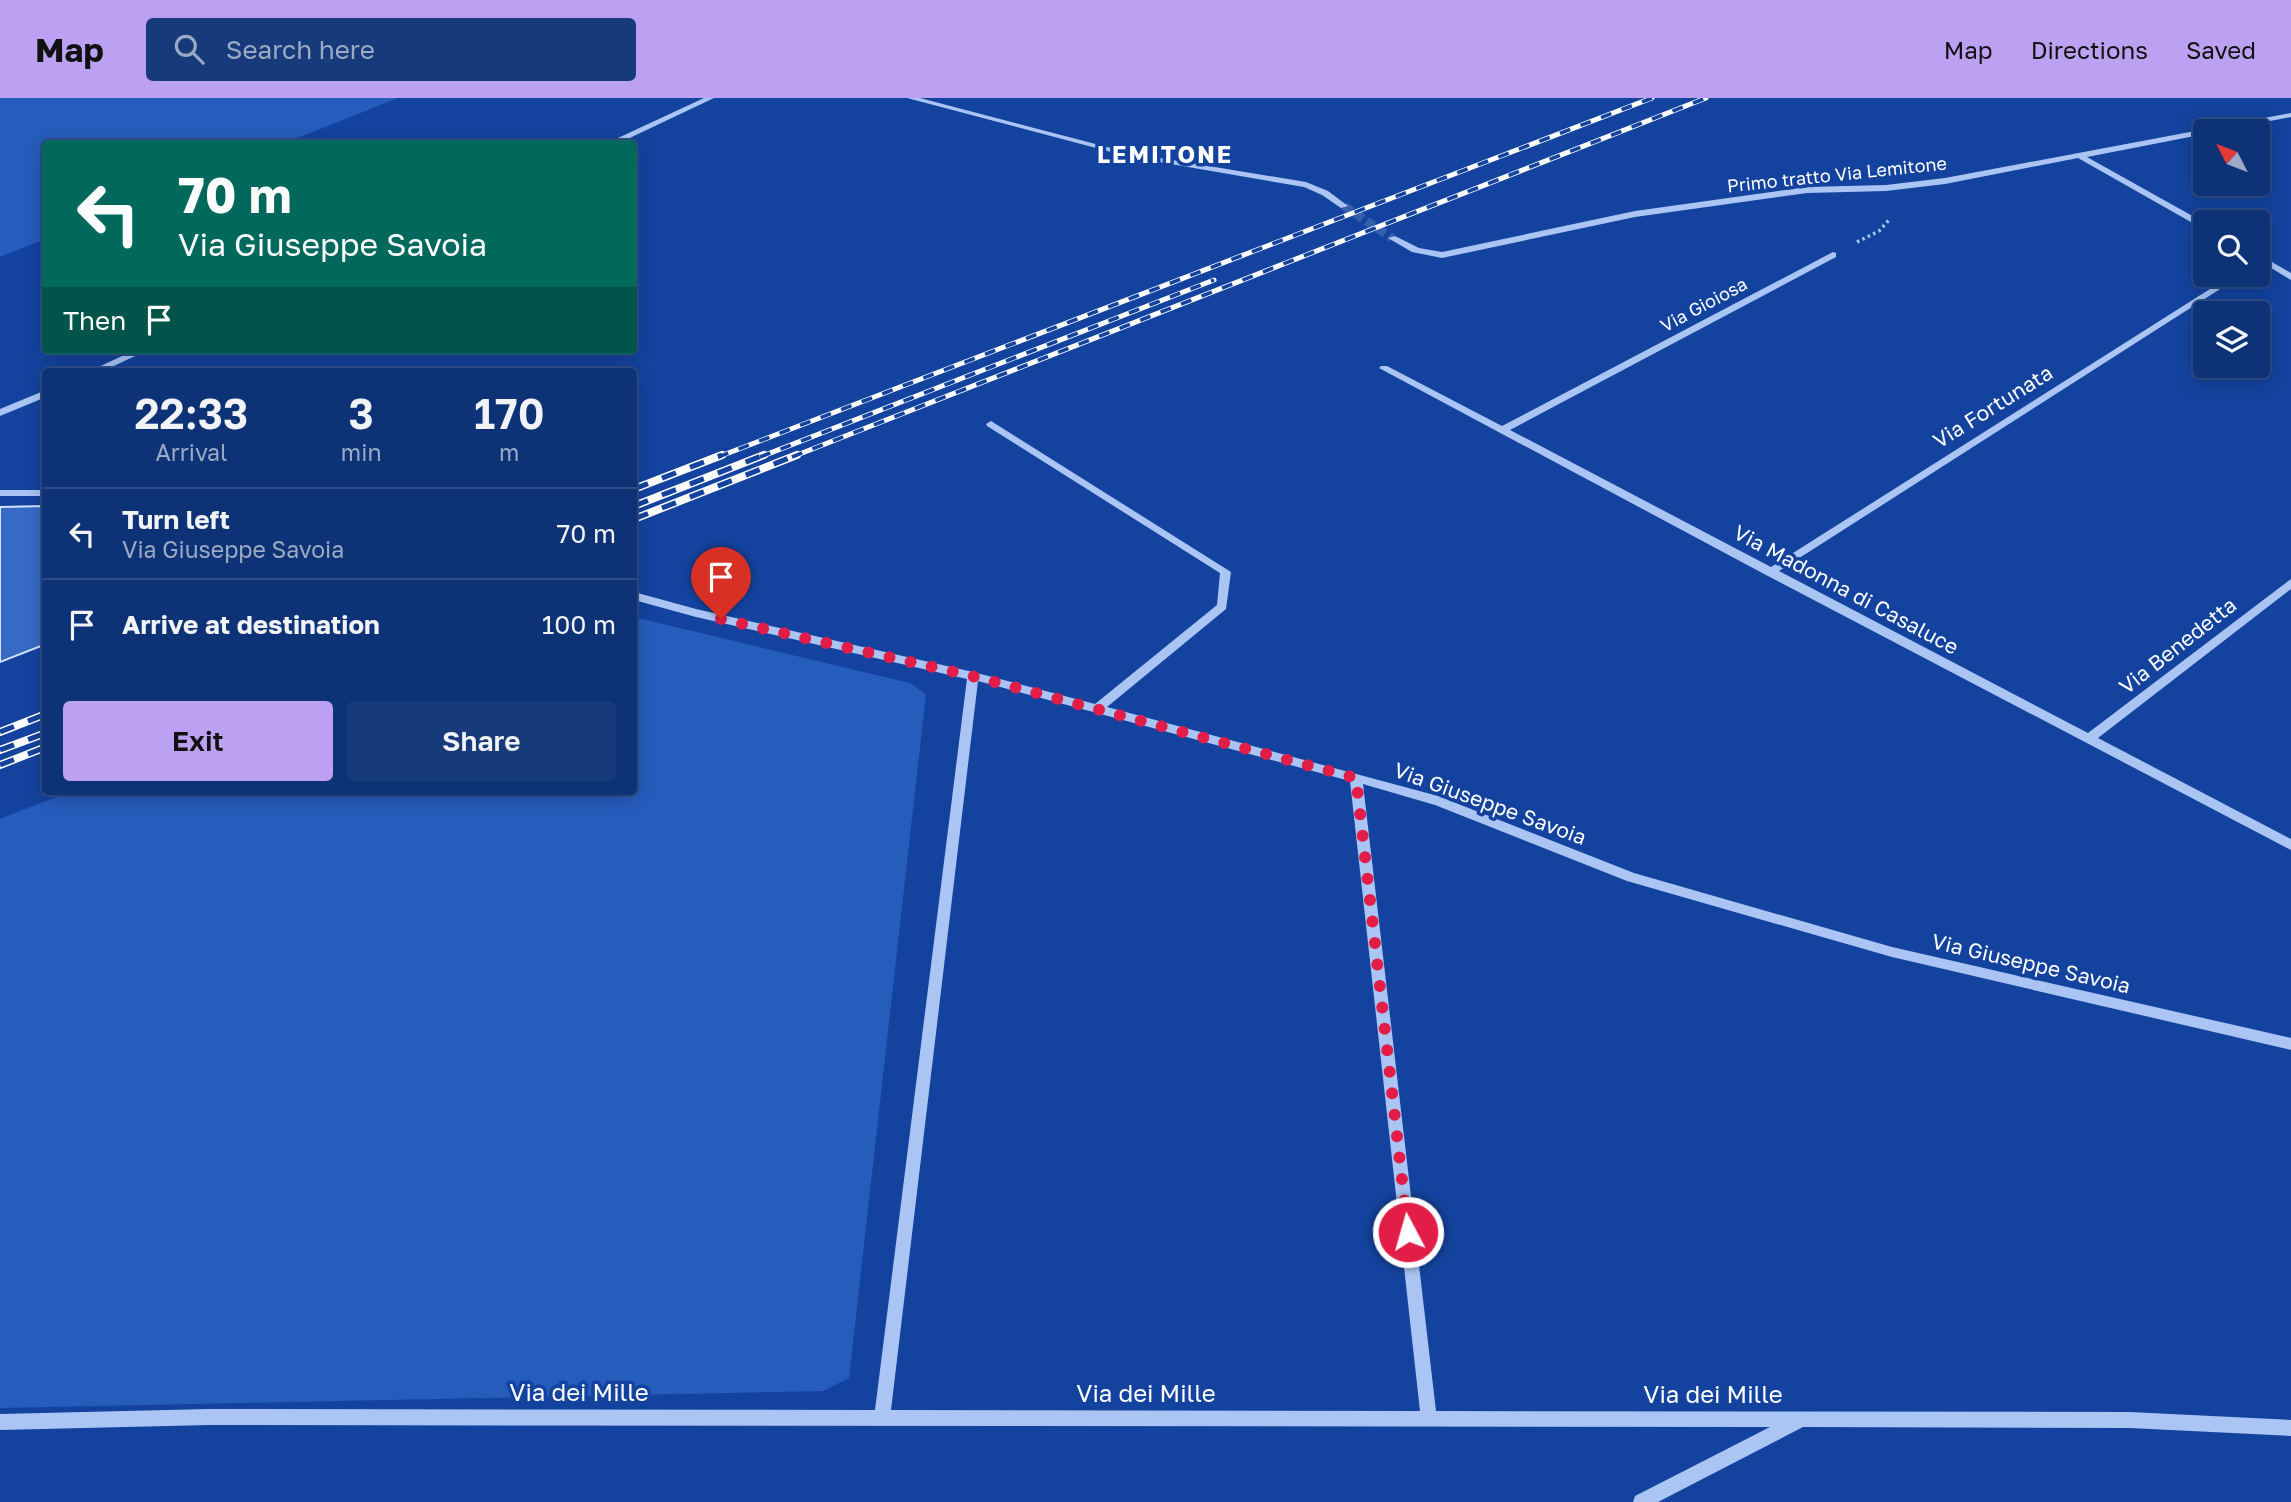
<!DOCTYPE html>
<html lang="en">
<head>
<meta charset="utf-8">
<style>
  body { margin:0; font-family:"Golos Text",sans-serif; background:#173a7b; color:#f1f3f6; height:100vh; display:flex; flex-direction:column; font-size:26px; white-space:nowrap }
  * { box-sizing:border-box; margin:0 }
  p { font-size:23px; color:#9baac5 }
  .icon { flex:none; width:38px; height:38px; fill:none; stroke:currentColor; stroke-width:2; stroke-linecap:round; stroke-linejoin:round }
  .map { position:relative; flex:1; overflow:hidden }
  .sheet { position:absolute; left:42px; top:270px; width:595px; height:427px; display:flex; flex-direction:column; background:#0e3276; border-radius:7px; box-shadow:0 4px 18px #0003,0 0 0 2px #2e4d88 }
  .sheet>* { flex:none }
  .guide { position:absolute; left:42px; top:42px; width:595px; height:214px; border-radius:7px; box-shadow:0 4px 18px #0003,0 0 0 2px #2e4d88; background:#00695c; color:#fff; overflow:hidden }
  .needle { width:46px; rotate:312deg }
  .fabs { position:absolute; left:2193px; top:21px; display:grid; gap:14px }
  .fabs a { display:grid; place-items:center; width:77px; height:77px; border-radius:7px; background:#0e3276; box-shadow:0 4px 18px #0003,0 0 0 2px #2e4d88; font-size:35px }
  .pin { position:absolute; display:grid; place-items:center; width:60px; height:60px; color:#fff; margin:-72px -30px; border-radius:50% 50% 50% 0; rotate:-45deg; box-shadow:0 0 7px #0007 }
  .pin .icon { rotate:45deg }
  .me { position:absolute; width:77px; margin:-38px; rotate:354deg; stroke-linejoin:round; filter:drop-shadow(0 0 5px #0008) }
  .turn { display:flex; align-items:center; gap:24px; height:147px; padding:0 21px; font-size:32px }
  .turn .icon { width:91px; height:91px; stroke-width:2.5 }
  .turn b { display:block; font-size:49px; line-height:60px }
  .then { display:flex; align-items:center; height:66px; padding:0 21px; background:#0003; gap:14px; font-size:26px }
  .eta { display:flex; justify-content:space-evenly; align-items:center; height:119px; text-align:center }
  .eta b { font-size:42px; font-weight:600; line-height:49px }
  .primary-button { display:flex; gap:14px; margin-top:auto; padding:14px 21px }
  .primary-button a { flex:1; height:80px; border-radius:7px; background:#bca0f2; color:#111; font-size:28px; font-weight:600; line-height:80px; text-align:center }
  .primary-button a+a { background:#173a7b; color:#f1f3f6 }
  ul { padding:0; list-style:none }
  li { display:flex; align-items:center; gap:21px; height:91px; padding:0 21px; border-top:2px solid #2e4d88 }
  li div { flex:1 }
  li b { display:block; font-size:26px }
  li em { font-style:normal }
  header { display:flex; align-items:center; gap:42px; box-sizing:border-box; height:98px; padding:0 35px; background:#bca0f2; color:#111 }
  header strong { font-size:33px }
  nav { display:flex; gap:38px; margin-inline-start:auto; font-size:24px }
  .search { width:490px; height:63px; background:#173a7b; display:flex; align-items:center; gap:18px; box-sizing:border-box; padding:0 24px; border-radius:7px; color:#9baac5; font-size:26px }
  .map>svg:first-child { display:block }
</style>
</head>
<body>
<header>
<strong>Map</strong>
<div class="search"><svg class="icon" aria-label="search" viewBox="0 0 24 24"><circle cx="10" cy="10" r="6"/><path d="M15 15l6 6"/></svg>Search here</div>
<nav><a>Map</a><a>Directions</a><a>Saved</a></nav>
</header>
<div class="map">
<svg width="2291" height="1404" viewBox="0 0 2291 1404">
  <rect width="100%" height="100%" fill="#13439e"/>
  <path fill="#265cbc" d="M 0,0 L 398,0 L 285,45 L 46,46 L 45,141 L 0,159 Z
    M 634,519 L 897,582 L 910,585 L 926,596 L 849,1280 L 823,1293 L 0,1310 L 0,721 L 71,693 L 634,693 Z"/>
  <path fill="#376ac4" stroke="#d3e2fd" stroke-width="2" d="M 46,408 L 46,546 L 0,564 L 0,409 Z"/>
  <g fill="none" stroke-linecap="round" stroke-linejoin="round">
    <path stroke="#365fad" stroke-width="9" stroke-dasharray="9 4.5" stroke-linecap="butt" d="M 1344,108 L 1392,140"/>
    <path stroke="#aac5f4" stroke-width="3.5" stroke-dasharray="2.5 3.5" stroke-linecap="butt" d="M 1857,144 L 1879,133 L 1890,121"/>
    <path fill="#aac5f4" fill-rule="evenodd" d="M 704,0 L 714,0 L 617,46 L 605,46 Z
      M 907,0 L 920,0 L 1130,55 L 1306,84 L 1328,93 L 1348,108 L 1341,110 L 1322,97 L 1304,89 L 1130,59 Z
      M 2291,15 L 2291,19 L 2218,33 L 2205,33 L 2205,36 L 2087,59 L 2205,125 L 2205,132 L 2078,60 L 1945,86 L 1886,93 L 1807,95 L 1635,119 L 1442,160 L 1412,154 L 1388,140 L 1395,138 L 1419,150 L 1442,154 L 1635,113 L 1807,89 L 1886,87 L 1945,80 Z
      M 1833,154 L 1836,155 L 1836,159 L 1510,332 L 1771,469 L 2232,177 L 2242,177 L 1779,473 L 2088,635 L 2291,481 L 2291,491 L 2098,640 L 2291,741 L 2291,752 L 1766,477 L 1379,270 L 1381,268 L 1387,268 L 1502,328 Z
      M 2258,156 L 2291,175 L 2291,182 L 2258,162 Z
      M 135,252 L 148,252 L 103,273 L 90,273 Z
      M 46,292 L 46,299 L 0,318 L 0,311 Z
      M 991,323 L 1231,474 L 1226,511 L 1107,609 L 1438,698 L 1634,775 L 1892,849 L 2291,940 L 2291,952 L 1892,859 L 1627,783 L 1435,707 L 1363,686 L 1436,1313 L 2130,1314 L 2291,1322 L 2291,1338 L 2130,1330 L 1803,1329 L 1658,1404 L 1633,1404 L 1635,1398 L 1770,1329 L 209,1327 L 0,1332 L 0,1316 L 209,1311 L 875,1312 L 967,581 L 696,519 L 634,502 L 634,494 L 696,511 L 973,574 L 1095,606 L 1217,507 L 1220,475 L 987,328 L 986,326 ZM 978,583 L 1350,683 L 1420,1313 L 891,1312 Z
      M 0,392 L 46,392 L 46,398 L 0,398 Z"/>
    <defs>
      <path id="rail-far1" d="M 718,359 L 1652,0
        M 760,359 L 1214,182
        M 792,359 L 1706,0"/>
      <path id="rail" d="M 634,391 L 722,357
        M 634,408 L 764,357
        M 634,421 L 797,357
        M 0,634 L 46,616
        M 0,652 L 46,635
        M 0,667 L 46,649"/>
    </defs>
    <use href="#rail-far1" stroke="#fff" stroke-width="5"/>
    <use href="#rail" stroke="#fff" stroke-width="8"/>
    <use href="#rail-far1" stroke="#13439e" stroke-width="3.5" stroke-dasharray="11" stroke-linecap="butt"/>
    <use href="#rail" stroke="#13439e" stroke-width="5" stroke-dasharray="15" stroke-linecap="butt"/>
  </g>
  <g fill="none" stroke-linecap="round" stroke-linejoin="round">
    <path stroke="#e11d48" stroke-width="12" stroke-dasharray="0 21.6" d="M 721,521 L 972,578 L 1356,680 L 1408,1134"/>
  </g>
  <g text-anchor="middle" stroke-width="7" stroke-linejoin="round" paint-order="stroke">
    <g font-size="18" fill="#fff" stroke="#13439e">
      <text transform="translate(1837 77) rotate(-6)" y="6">Primo tratto Via Lemitone</text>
      <text transform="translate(1704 207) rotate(-28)" y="6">Via Gioiosa</text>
    </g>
    <g font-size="21" fill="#fff" stroke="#13439e">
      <text transform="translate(1993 309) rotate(-32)" y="7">Via Fortunata</text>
      <text transform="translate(1846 492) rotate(28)" y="7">Via Madonna di Casaluce</text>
      <text transform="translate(2178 548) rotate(-38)" y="7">Via Benedetta</text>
      <text transform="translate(1490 706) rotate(20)" y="7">Via Giuseppe Savoia</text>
      <text transform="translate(2031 866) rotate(13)" y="7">Via Giuseppe Savoia</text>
    </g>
    <g font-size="23" font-weight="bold" letter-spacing="2" fill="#fff" stroke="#13439e">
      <text x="1165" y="65">LEMITONE</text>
    </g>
    <g font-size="24" fill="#fff" stroke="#13439e">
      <text x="579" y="1303">Via dei Mille</text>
      <text x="1146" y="1304">Via dei Mille</text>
      <text x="1713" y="1305">Via dei Mille</text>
    </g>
  </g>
</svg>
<div class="fabs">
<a><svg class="needle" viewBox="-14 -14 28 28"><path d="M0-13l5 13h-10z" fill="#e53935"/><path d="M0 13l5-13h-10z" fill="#9baac5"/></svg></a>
<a><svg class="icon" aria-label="search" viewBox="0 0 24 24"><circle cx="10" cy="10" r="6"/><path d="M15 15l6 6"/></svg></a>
<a><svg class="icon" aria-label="layers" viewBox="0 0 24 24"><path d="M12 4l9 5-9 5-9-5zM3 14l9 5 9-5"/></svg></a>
</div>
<div class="pin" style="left:721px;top:521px;background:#d93025"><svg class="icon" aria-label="arrive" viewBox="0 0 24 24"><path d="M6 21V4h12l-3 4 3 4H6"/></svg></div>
<svg class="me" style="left:1408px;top:1134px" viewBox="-20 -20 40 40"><circle r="17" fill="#e11d48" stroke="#fff" stroke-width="3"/><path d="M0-11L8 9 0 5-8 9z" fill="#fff"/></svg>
<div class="guide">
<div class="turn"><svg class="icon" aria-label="left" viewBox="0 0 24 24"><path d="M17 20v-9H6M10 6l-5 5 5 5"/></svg><div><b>70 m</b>Via Giuseppe Savoia</div></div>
<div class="then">Then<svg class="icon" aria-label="arrive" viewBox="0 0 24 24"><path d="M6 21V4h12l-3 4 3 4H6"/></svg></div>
</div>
<section class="sheet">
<div class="eta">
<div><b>22:33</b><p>Arrival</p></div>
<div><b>3</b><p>min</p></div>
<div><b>170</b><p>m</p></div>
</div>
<ul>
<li><svg class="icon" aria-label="left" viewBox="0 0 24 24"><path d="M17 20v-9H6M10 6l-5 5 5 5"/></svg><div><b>Turn left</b><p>Via Giuseppe Savoia</p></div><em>70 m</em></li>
<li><svg class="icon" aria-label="arrive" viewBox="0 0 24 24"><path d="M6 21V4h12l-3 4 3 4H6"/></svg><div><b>Arrive at destination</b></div><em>100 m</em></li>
</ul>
<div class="primary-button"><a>Exit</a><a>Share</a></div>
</section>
</div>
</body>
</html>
